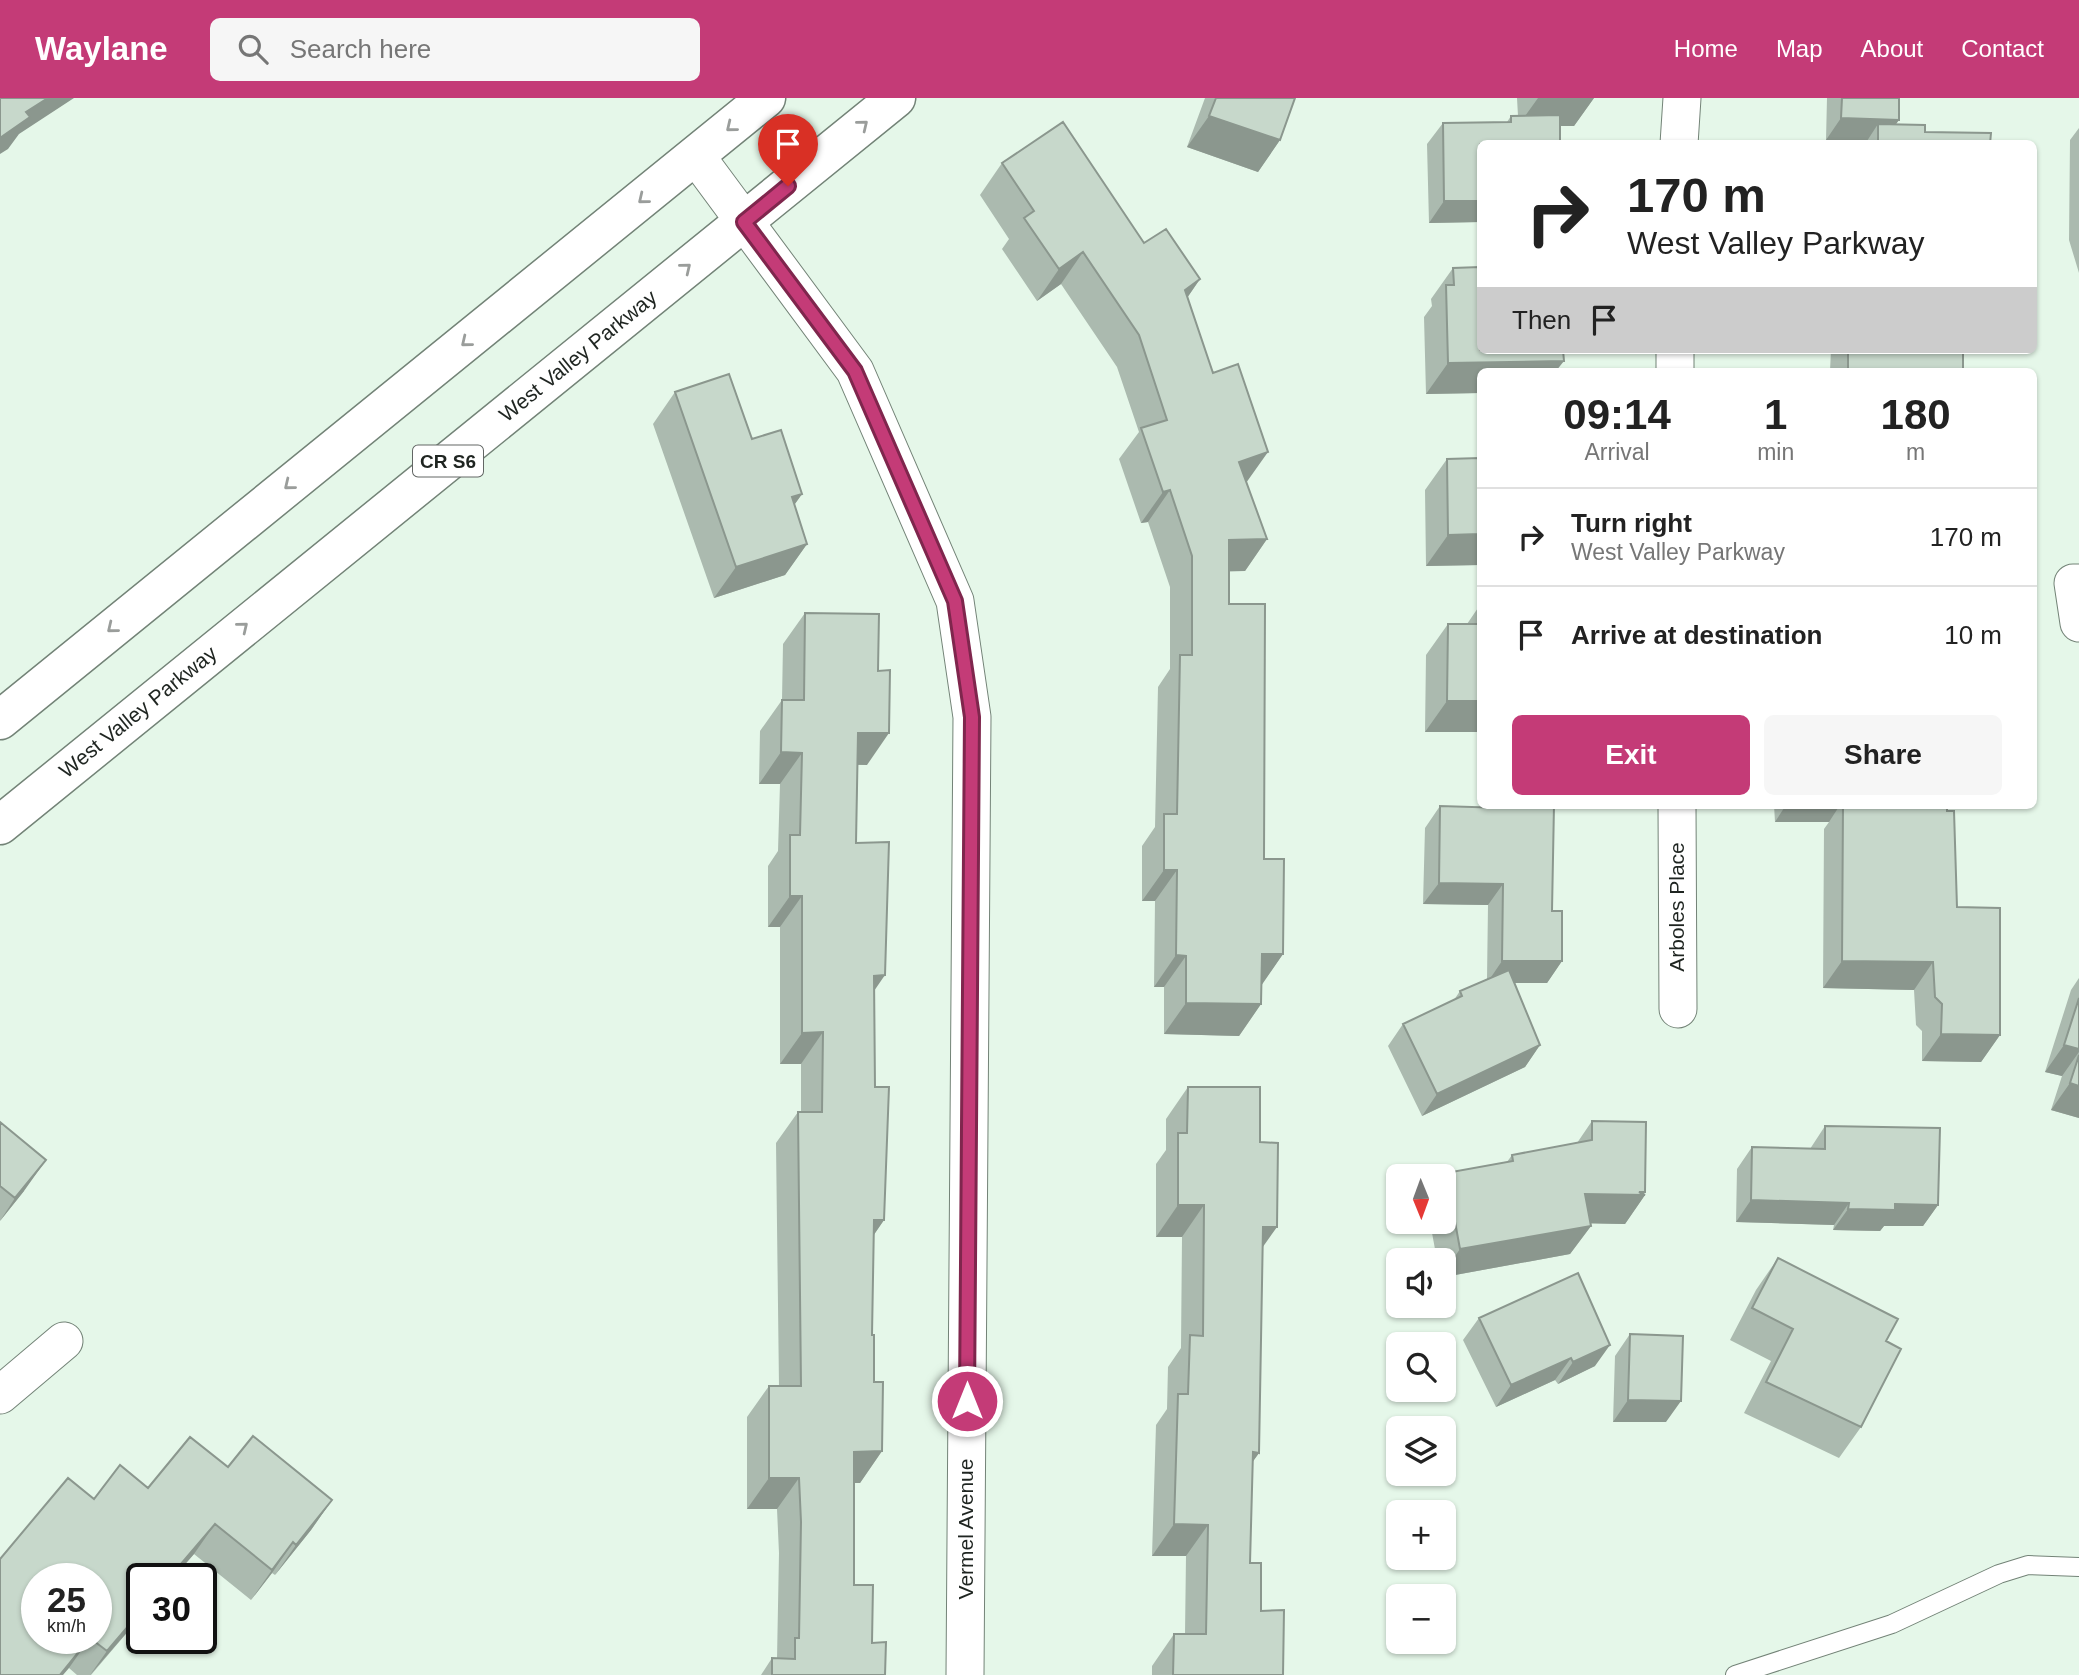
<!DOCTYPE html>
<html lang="en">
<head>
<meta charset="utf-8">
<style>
  body { margin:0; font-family:Arial,sans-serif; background:#f6f6f6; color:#222; height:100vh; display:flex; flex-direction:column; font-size:26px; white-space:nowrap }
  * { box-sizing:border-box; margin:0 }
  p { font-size:23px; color:#767676 }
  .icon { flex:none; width:38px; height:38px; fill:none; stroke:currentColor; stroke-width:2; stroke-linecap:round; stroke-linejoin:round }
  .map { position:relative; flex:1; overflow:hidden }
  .drawer { position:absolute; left:1477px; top:270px; width:560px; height:441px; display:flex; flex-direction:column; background:#fff; border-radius:10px; box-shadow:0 2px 5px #0004 }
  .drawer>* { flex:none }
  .guide { position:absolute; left:1477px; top:42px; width:560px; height:214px; border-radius:10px; box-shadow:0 2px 5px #0004; background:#fff; color:#222; overflow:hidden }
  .needle { width:46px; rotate:179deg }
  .buttons { position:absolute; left:1386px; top:1066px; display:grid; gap:14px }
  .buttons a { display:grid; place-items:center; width:70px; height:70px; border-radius:10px; background:#fff; box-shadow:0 2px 5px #0004; font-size:35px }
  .speed { position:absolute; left:21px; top:1465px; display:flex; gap:14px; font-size:35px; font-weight:700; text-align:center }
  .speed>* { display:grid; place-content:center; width:91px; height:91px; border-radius:50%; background:#fff; box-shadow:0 2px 5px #0004; line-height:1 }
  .speed small { font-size:18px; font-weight:400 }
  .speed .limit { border:4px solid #111; border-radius:10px; background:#fff; color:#111 }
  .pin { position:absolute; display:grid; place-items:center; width:60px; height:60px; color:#fff; margin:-72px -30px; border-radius:50% 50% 50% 0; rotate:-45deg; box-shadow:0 0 7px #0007 }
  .pin .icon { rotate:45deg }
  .me { position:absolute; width:77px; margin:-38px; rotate:0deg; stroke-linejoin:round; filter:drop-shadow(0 0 5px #0008) }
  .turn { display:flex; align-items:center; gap:24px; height:147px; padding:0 35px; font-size:32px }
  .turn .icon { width:91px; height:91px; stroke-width:2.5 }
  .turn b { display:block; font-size:49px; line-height:60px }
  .then { display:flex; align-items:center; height:66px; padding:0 35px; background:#0003; gap:14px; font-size:26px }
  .eta { display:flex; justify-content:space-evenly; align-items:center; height:119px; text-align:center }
  .eta b { font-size:42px; font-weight:700; line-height:49px }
  .action { display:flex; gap:14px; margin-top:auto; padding:14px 35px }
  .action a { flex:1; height:80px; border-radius:10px; background:#c43b77; color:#fff; font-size:28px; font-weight:700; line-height:80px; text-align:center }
  .action a+a { background:#f6f6f6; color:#222 }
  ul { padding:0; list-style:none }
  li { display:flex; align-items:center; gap:21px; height:98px; padding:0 35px; border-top:2px solid #e0e0e0 }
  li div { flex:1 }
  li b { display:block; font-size:26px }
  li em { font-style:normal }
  header { display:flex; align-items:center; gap:42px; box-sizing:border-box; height:98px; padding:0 35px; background:#c43b77; color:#fff }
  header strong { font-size:33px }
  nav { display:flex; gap:38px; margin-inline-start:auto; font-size:24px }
  .search { width:490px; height:63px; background:#f6f6f6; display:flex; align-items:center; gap:18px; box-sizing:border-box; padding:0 24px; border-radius:10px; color:#767676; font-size:26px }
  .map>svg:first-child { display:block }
</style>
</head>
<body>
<header>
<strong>Waylane</strong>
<div class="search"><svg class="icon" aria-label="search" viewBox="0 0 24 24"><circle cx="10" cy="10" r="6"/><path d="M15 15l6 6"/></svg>Search here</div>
<nav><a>Home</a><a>Map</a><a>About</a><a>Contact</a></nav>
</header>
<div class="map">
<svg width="2079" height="1577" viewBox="0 0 2079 1577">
  <rect width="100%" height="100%" fill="#e5f7e9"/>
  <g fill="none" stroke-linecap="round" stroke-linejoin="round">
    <defs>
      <path id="lane" d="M 1735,1577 L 1892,1526 L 1999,1476 L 2028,1467 L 2079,1469"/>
      <path id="street" d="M 1679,46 L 1682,0
        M 696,58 L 855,273 L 955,503 L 972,619 L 965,1577
        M 1675,252 L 1675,273
        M 2079,485 L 2073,485 L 2079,525
        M 1677,707 L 1678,911
        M 0,1297 L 64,1243"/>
      <path id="primary" d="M 0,622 L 766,0
        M 0,727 L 896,0"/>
    </defs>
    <use href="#lane" stroke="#738377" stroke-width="20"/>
    <use href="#street" stroke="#738377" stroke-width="39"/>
    <use href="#primary" stroke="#738377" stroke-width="41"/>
    <use href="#lane" stroke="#fff" stroke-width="18"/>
    <use href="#street" stroke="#fff" stroke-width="37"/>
    <use href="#primary" stroke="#fff" stroke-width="38"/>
  </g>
  <path fill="#abbaaf" d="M 1205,0 L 1295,0 L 1280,42 L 1258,74 L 1187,49 Z
    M 1517,0 L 1594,0 L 1574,28 L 1560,28 L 1480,124 L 1429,125 L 1427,46 L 1443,25 L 1507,24 L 1511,18 L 1518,18 Z
    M 1827,0 L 1899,0 L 1895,27 L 1925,34 L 1990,46 L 1865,46 L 1867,43 L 1826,42 Z
    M 2079,30 L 2079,175 L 2069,142 L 2070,42 Z
    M 1002,65 L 1144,145 L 1200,181 L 1187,200 L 1246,384 L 1267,441 L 1245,473 L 1229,473 L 1229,506 L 1264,761 L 1283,856 L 1261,887 L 1261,906 L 1239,938 L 1164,936 L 1164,889 L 1154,889 L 1155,803 L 1142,803 L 1142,748 L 1155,729 L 1158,589 L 1170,571 L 1170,489 L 1148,424 L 1141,425 L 1119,361 L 1139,334 L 1117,269 L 1061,186 L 1037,203 L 1002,151 L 1009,141 L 980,97 Z
    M 1453,170 L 1480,273 L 1480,295 L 1426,296 L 1424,219 L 1432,208 L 1431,201 Z
    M 1831,252 L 1963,252 L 1963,273 L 1830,273 Z
    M 675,294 L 752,341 L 802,396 L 794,407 L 807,446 L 785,477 L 714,500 L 653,326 Z
    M 1480,360 L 1480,467 L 1426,468 L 1425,392 L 1447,361 Z
    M 1480,507 L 1480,634 L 1425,634 L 1426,557 L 1448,526 L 1467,526 Z
    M 805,515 L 867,667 L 858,667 L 856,745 L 874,893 L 875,989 L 884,1122 L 873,1138 L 872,1237 L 874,1284 L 882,1353 L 860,1385 L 854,1385 L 854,1487 L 872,1545 L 885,1577 L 761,1577 L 772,1560 L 777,1561 L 779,1455 L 777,1411 L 747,1411 L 747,1319 L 769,1288 L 779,1288 L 776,1045 L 798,1014 L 801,1014 L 801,966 L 780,966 L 780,829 L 768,829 L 768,768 L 778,753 L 780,686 L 759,686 L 760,633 L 782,602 L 783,546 Z
    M 1501,707 L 1575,707 L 1573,711 L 1554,711 L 1552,813 L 1562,863 L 1547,885 L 1514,885 L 1540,947 L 1525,969 L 1422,1018 L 1388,948 L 1403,926 L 1454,902 L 1460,893 L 1487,881 L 1488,807 L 1423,806 L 1425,730 L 1440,708 L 1500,710 Z
    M 1774,707 L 1892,707 L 1957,809 L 2000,937 L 1981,964 L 1922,963 L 1922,933 L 1916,927 L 1914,892 L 1823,890 L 1824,731 L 1829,724 L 1775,724 Z
    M 2079,880 L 2079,1020 L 2051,1012 L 2062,978 L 2045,974 L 2071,892 Z
    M 1188,989 L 1260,1044 L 1263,1149 L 1259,1355 L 1252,1364 L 1250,1465 L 1261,1513 L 1283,1577 L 1152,1577 L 1152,1568 L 1174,1536 L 1185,1536 L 1186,1458 L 1152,1458 L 1156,1327 L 1167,1311 L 1168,1269 L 1181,1250 L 1182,1139 L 1156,1139 L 1156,1066 L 1166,1052 L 1166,1021 Z
    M 1592,1023 L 1645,1094 L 1643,1096 L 1645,1097 L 1625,1126 L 1590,1125 L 1591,1128 L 1570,1156 L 1444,1179 L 1444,1162 L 1437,1162 L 1430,1124 L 1444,1124 L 1444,1079 L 1446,1075 L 1507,1064 L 1512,1057 L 1577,1045 Z
    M 0,1024 L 24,1093 L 0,1123 Z
    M 1825,1028 L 1938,1107 L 1923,1128 L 1884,1128 L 1880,1133 L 1833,1132 L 1834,1127 L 1736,1124 L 1737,1071 L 1752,1049 L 1810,1051 Z
    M 1778,1160 L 1886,1243 L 1861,1329 L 1839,1360 L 1744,1315 L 1771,1263 L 1730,1242 L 1756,1192 Z
    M 1479,1220 L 1595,1268 L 1558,1286 L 1555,1282 L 1496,1309 L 1463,1242 Z
    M 1630,1236 L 1666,1324 L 1613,1324 L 1615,1258 Z
    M 228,1369 L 332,1402 L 311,1432 L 275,1477 L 272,1475 L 251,1502 L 194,1456 L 173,1480 L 142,1480 L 142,1517 L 91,1577 L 77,1577 L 69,1570 L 94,1401 L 148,1390 Z"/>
  <path fill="#8b978e" d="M 48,0 L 74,0 L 19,36 L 8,51 L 0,56 L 0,40 L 26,14 Z
    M 1538,0 L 1594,0 L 1574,28 L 1518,28 Z
    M 1209,18 L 1280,42 L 1258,74 L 1187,49 Z
    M 1841,20 L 1899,22 L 1884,43 L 1878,26 L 1867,43 L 1826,42 Z
    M 1444,103 L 1480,103 L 1480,124 L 1429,125 Z
    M 1083,154 L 1061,186 L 1037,203 L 1059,171 Z
    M 1200,181 L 1178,213 L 1185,192 Z
    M 1564,263 L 1556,273 L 1480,273 L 1480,295 L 1426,296 L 1448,265 Z
    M 1268,354 L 1246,385 L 1239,364 Z
    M 1170,392 L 1148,424 L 1141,425 L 1163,394 Z
    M 802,396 L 780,427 L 792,399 Z
    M 1480,436 L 1480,467 L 1426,468 L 1448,437 Z
    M 1267,441 L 1245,473 L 1207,474 L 1229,442 Z
    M 807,446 L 785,477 L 714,500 L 736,469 Z
    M 1447,603 L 1480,603 L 1480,634 L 1425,634 Z
    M 858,635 L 889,635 L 867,667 L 836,666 Z
    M 781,654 L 802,655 L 780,686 L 759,686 Z
    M 1517,707 L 1575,707 L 1573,711 L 1514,710 Z
    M 1786,707 L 1840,707 L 1829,724 L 1775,724 Z
    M 1164,772 L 1177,772 L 1155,803 L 1142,803 Z
    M 1439,785 L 1503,786 L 1488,807 L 1423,806 Z
    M 790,798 L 802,798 L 780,829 L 768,829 Z
    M 1262,856 L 1283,856 L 1261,888 Z
    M 1176,857 L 1186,858 L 1164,889 L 1154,889 Z
    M 1502,863 L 1562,863 L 1547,885 L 1487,885 Z
    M 1842,863 L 1933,864 L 1914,892 L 1823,890 Z
    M 885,877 L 863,909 L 874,878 Z
    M 1186,905 L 1261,906 L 1239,938 L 1164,936 Z
    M 823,934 L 801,966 L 780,966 L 802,935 Z
    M 1941,936 L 2000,937 L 1981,964 L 1922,963 Z
    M 1540,947 L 1525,969 L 1422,1018 L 1437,996 Z
    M 2064,947 L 2079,951 L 2079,954 L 2062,978 L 2045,974 Z
    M 2070,985 L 2079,988 L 2079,1020 L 2051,1012 Z
    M 46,1062 L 24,1093 L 0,1123 L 15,1100 Z
    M 1645,1094 L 1643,1097 L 1645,1097 L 1625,1126 L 1565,1125 L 1585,1096 Z
    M 1751,1102 L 1849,1105 L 1834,1127 L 1736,1124 Z
    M 1895,1106 L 1938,1107 L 1923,1128 L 1884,1128 L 1880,1133 L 1833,1132 L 1848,1111 Z
    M 1178,1107 L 1204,1107 L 1182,1139 L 1156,1139 Z
    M 874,1122 L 884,1122 L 862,1154 Z
    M 1591,1128 L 1570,1156 L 1444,1179 L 1444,1174 L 1460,1151 Z
    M 1263,1129 L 1277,1129 L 1255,1160 Z
    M 1610,1247 L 1595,1268 L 1558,1286 L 1573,1264 Z
    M 1571,1260 L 1555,1282 L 1496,1309 L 1511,1287 Z
    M 1628,1302 L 1681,1303 L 1666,1324 L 1613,1324 Z
    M 882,1353 L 860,1385 L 832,1385 L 854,1354 Z
    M 1253,1354 L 1259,1355 L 1237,1386 Z
    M 769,1380 L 799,1380 L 777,1411 L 747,1411 Z
    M 332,1402 L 311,1432 L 275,1477 L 296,1447 Z
    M 215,1426 L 194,1456 L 173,1480 L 169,1480 Z
    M 1174,1426 L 1208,1427 L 1186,1458 L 1152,1458 Z
    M 293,1444 L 272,1475 L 251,1502 L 272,1472 Z
    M 142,1512 L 142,1517 L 90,1577 L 107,1553 Z
    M 90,1540 L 69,1570 L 63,1577 L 60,1577 Z"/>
  <path fill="#c7d8cb" stroke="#8b978e" stroke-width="2" d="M 0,0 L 48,0 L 26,14 L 30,19 L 0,40 Z
    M 1216,0 L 1295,0 L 1280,42 L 1209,18 Z
    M 1842,0 L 1899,0 L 1899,22 L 1841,20 Z
    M 1560,17 L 1560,46 L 1480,46 L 1480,103 L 1444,103 L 1443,25 L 1511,24 L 1511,18 Z
    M 1063,24 L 1144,145 L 1166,131 L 1200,181 L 1185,192 L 1213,275 L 1238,266 L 1268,354 L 1239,364 L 1267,441 L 1229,442 L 1229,506 L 1265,506 L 1264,761 L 1284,761 L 1283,856 L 1262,856 L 1261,906 L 1186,905 L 1186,858 L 1176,857 L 1177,772 L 1164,772 L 1164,716 L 1177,716 L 1180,557 L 1192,557 L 1192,458 L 1170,392 L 1163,394 L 1141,330 L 1167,322 L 1139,237 L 1083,154 L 1059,171 L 1024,120 L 1034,113 L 1002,65 Z
    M 1878,26 L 1925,27 L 1925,34 L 1991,35 L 1990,46 L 1878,46 Z
    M 1480,169 L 1480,252 L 1563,252 L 1564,263 L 1448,265 L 1446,187 L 1454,187 L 1453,170 Z
    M 1848,252 L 1963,252 L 1963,273 L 1848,273 Z
    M 729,276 L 752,341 L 781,332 L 802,396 L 792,399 L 807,446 L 736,469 L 675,294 Z
    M 1480,360 L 1480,436 L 1448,437 L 1447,361 Z
    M 1480,507 L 1480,603 L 1447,603 L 1448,526 L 1480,526 Z
    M 805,515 L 879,516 L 878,573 L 890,572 L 889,635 L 858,635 L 856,745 L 889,744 L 885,877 L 874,878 L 875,989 L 889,989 L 884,1122 L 874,1122 L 872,1237 L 874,1237 L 874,1284 L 883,1284 L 882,1353 L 854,1354 L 854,1487 L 873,1487 L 872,1545 L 886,1544 L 885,1577 L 772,1577 L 772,1560 L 795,1561 L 795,1540 L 799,1540 L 801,1424 L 799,1380 L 769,1380 L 769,1288 L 801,1288 L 798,1014 L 822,1014 L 823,934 L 802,935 L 802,798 L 790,798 L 790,737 L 800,737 L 802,655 L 781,654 L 782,602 L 804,602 Z
    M 1504,707 L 1554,707 L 1552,813 L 1562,813 L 1562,863 L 1502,863 L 1503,786 L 1439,785 L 1440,708 L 1504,710 Z
    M 1843,707 L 1892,707 L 1892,708 L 1947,707 L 1947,713 L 1954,713 L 1957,809 L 2000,810 L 2000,937 L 1941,936 L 1942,906 L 1935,899 L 1933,864 L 1842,863 Z
    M 1509,872 L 1540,947 L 1437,996 L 1403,926 L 1462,898 L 1460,893 Z
    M 2079,900 L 2079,951 L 2064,947 Z
    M 2079,957 L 2079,988 L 2070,985 Z
    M 1188,989 L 1260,989 L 1260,1044 L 1278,1045 L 1277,1129 L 1263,1129 L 1259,1355 L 1253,1354 L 1250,1465 L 1261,1465 L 1261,1513 L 1284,1512 L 1283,1577 L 1173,1577 L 1174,1536 L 1206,1536 L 1208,1427 L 1174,1426 L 1178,1296 L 1188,1296 L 1190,1237 L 1203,1238 L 1204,1107 L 1178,1107 L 1178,1035 L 1187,1035 Z
    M 1592,1023 L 1646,1024 L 1645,1094 L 1639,1094 L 1645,1097 L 1585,1096 L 1591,1128 L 1460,1151 L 1446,1075 L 1513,1063 L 1512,1057 L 1592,1042 Z
    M 0,1024 L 46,1062 L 15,1100 L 0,1088 Z
    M 1825,1028 L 1940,1030 L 1938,1107 L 1895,1106 L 1895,1112 L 1848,1111 L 1849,1105 L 1751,1102 L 1752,1049 L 1825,1051 Z
    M 1778,1160 L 1898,1221 L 1886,1243 L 1901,1251 L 1861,1329 L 1766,1284 L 1793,1231 L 1752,1210 Z
    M 1578,1175 L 1610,1247 L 1573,1264 L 1571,1260 L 1511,1287 L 1479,1220 Z
    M 1630,1236 L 1683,1238 L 1681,1303 L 1628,1302 Z
    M 253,1338 L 332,1402 L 296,1447 L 293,1444 L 272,1472 L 215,1426 L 169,1480 L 142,1480 L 142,1512 L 107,1553 L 90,1540 L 96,1540 L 96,1480 L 37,1480 L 37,1540 L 90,1540 L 60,1577 L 0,1577 L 0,1461 L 68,1380 L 94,1401 L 120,1367 L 148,1390 L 190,1339 L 228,1369 Z"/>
  <defs><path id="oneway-chevron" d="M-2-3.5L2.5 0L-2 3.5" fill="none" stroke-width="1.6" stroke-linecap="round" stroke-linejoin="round" transform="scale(1.75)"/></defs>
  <g stroke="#9a9d9b">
    <use href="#oneway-chevron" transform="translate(863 27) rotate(-39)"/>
    <use href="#oneway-chevron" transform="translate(731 29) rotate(141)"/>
    <use href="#oneway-chevron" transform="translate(643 101) rotate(141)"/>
    <use href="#oneway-chevron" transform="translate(686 170) rotate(-39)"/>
    <use href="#oneway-chevron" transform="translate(466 244) rotate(141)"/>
    <use href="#oneway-chevron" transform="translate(289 387) rotate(141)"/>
    <use href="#oneway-chevron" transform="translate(243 529) rotate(-39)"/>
    <use href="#oneway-chevron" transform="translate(112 530) rotate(141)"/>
  </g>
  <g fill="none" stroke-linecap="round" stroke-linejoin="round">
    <defs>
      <path id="route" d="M 788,88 L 744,124 L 855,273 L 955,503 L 972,619 L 967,1303"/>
    </defs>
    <use href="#route" stroke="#7f264d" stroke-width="18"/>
    <use href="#route" stroke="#c43b77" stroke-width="12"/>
  </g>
  <g text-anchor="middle" stroke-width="5" stroke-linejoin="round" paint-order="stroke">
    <rect fill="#fff" stroke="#626664" stroke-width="2" x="413" y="347.5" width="70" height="31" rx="5"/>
    <g font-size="19" font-weight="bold" fill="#1f2521">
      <text x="448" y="370">CR S6</text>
    </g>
    <g font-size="21" fill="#1f2521" stroke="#fff">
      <text transform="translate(578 258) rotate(-39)" y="7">West Valley Parkway</text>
      <text transform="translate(138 614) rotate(-39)" y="7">West Valley Parkway</text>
      <text transform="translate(1677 809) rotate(-90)" y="7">Arboles Place</text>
      <text transform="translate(966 1431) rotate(-90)" y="7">Vermel Avenue</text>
    </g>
  </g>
</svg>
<div class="buttons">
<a><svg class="needle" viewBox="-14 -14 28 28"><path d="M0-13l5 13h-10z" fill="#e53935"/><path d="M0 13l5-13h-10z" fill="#767676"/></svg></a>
<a><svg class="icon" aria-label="sound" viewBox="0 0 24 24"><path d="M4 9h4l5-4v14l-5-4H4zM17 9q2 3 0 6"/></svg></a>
<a><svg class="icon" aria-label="search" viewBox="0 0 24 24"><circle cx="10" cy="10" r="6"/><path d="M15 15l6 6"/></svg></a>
<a><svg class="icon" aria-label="layers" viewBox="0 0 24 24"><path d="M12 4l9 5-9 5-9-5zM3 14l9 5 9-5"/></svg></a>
<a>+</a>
<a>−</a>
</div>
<div class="speed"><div>25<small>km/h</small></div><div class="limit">30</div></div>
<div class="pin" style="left:788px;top:88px;background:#d93025"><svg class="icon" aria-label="arrive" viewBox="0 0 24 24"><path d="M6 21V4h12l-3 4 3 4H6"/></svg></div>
<svg class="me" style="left:967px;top:1303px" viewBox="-20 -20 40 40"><circle r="17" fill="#c43b77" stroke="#fff" stroke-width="3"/><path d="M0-11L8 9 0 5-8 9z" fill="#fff"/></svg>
<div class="guide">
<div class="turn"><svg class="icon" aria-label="right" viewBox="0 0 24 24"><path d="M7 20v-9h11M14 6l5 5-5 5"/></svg><div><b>170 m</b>West Valley Parkway</div></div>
<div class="then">Then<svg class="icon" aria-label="arrive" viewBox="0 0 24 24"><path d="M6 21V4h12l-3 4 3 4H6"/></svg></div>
</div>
<section class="drawer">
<div class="eta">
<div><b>09:14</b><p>Arrival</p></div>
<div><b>1</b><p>min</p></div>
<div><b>180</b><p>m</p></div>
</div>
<ul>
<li><svg class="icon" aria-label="right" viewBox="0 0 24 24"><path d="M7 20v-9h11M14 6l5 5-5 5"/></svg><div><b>Turn right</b><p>West Valley Parkway</p></div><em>170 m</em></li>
<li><svg class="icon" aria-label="arrive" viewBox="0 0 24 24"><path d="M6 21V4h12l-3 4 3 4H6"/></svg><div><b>Arrive at destination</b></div><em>10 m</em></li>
</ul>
<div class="action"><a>Exit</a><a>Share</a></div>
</section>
</div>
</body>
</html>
